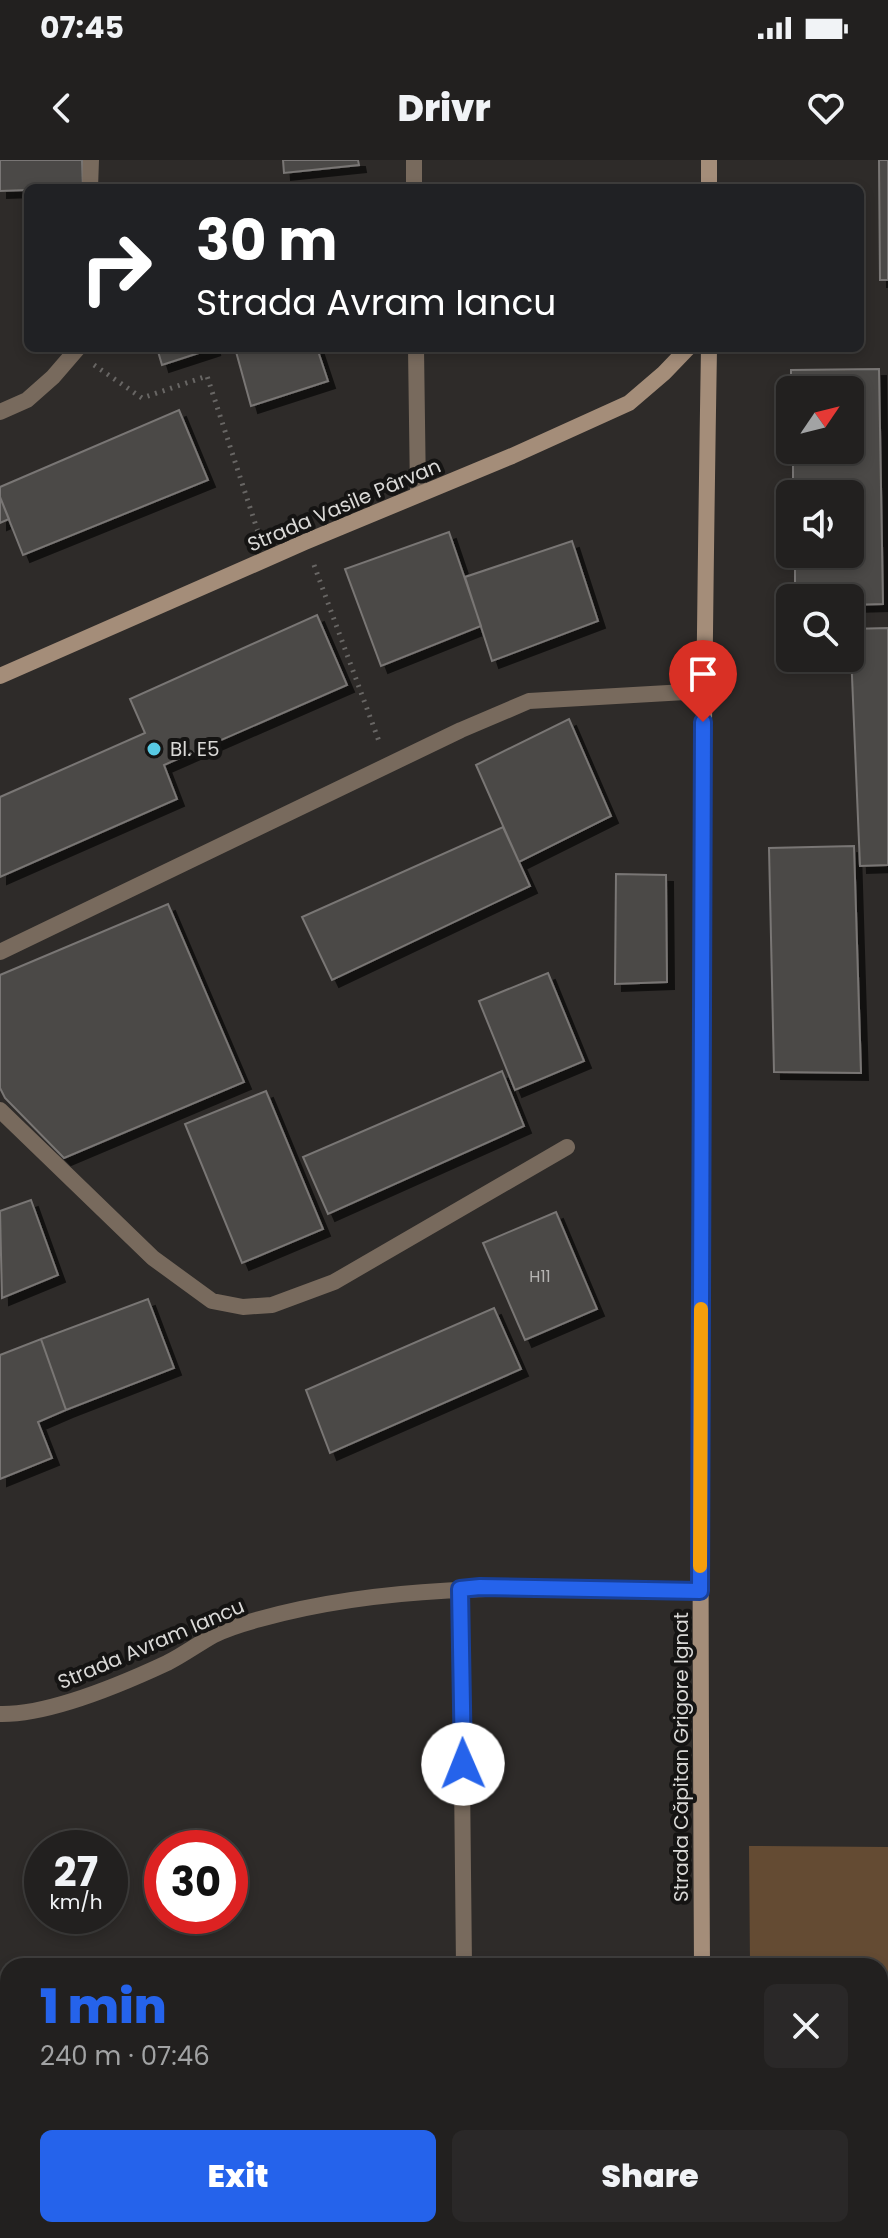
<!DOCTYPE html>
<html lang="en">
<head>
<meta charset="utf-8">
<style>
  body { margin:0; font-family:Poppins,sans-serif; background:#2a2828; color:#f1f3f6; height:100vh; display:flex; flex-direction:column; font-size:30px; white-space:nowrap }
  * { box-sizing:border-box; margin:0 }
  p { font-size:26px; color:#a2a3a4 }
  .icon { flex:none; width:44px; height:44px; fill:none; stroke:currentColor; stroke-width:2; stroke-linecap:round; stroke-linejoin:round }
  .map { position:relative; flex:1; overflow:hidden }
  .sheet { position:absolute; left:0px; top:1798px; width:888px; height:280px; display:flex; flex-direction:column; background:#22201f; border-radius:24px 24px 0 0; box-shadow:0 4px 12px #0003,0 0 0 2px #3f3e3d }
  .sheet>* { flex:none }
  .top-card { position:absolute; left:24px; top:24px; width:840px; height:168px; border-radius:12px; box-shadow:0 4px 12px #0003,0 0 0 2px #3f3e3d; background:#202124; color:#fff; overflow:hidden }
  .needle { width:52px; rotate:55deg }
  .tools { position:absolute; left:776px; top:216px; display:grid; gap:16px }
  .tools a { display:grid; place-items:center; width:88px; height:88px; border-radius:12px; background:#22201f; box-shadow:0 4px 12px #0003,0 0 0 2px #3f3e3d; font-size:40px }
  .speed { position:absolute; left:24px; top:1670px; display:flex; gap:16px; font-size:40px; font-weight:700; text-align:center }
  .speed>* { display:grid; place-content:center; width:104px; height:104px; border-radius:50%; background:#22201f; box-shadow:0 4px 12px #0003,0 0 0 2px #3f3e3d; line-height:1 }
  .speed small { font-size:20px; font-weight:400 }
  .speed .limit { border:12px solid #d22; background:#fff; color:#111 }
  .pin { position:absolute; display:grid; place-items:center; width:68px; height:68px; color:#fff; margin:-82px -34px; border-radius:50% 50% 50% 0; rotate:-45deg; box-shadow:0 0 8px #0007 }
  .pin .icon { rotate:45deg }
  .me { position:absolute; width:88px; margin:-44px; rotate:359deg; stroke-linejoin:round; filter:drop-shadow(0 0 6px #0008) }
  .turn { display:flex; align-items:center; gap:28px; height:168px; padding:0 40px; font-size:36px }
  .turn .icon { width:104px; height:104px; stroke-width:2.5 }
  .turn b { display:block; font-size:56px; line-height:68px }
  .round { display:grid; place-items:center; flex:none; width:84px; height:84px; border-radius:12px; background:#2a2828 }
  .headline { display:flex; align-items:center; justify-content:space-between; height:136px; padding:0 40px }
  h1 { font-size:48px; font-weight:800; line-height:60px; color:#2563eb }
  .primary-button { display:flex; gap:16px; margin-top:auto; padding:16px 40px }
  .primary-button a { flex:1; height:92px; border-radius:12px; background:#2563eb; color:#fff; font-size:32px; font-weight:800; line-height:92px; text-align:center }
  .primary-button a+a { background:#2a2828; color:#f1f3f6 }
  .status { display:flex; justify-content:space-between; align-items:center; height:56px; padding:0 40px; background:#22201f; direction:ltr }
  .status svg { height:22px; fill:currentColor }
  header { display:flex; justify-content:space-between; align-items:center; height:104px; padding:0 40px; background:#22201f; font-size:36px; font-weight:800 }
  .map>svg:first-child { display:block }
</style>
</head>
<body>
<div class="status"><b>07:45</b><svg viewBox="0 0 49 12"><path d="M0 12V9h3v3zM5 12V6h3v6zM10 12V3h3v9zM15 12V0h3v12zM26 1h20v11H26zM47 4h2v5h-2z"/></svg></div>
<header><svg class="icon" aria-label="back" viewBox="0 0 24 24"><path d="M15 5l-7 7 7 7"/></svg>Drivr<svg class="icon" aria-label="heart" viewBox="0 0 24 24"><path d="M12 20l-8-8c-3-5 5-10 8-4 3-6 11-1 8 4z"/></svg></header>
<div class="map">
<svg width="888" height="2078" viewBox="0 0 888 2078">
  <defs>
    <filter id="shadow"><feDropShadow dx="7" dy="7" stdDeviation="0" flood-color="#0009"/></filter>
  </defs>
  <rect width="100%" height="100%" fill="#2e2b29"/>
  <path fill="#644b33" d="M 749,1686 L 888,1687 L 888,2078 L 755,2078 L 755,2070 L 880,2070 L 880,1806 L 750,1806 Z"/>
  <path fill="#4c4a47" stroke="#797674" stroke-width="2" filter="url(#shadow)" d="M 0,0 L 82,0 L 83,28 L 0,31 Z
    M 283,0 L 358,0 L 359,5 L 284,13 Z
    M 879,0 L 888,0 L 888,120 L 880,120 Z
    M 157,188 L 214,188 L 162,205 Z
    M 235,188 L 317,188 L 328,221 L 251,246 Z
    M 879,209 L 883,444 L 850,445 L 850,438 L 795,438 L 795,394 L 850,394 L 850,334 L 793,334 L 793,290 L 850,290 L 850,230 L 791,230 L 791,210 Z
    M 179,250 L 208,320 L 23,395 L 0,337 L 0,327 Z
    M 0,337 L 9,359 L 0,363 Z
    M 449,372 L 481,466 L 381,506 L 345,409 Z
    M 572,381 L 598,461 L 492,501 L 465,417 Z
    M 317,455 L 347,525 L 164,605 L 177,639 L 0,717 L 0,637 L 145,573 L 130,539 Z
    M 888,468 L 888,705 L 860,706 L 850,469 Z
    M 569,559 L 611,656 L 519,702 L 476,605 Z
    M 503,667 L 530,726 L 332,820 L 302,757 Z
    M 854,686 L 861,913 L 774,912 L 769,688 Z
    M 616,714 L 666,715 L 667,822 L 615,824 Z
    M 168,744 L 244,922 L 64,998 L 5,938 L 0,928 L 0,815 Z
    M 548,813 L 584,901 L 515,930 L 479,841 Z
    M 502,911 L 524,966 L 328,1054 L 303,997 Z
    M 266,931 L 323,1069 L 242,1103 L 185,964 Z
    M 31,1040 L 58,1115 L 2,1138 L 0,1051 Z
    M 556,1052 L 597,1149 L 525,1180 L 483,1083 Z
    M 148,1139 L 174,1208 L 66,1250 L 41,1179 Z
    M 494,1148 L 521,1209 L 330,1293 L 306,1230 Z
    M 41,1179 L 66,1250 L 38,1262 L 52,1298 L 0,1319 L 0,1195 Z"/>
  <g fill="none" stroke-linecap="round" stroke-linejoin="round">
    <path stroke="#686664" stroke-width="5" stroke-dasharray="2 6" stroke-linecap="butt" d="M 94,205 L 142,238 L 207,216 L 259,375
      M 314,405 L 380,584"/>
    <path stroke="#786a5d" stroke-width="16" d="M 414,0 L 414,28
      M 90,28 L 91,0
      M 416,188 L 418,334
      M 0,252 L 27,240 L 53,217 L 78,188
      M 0,792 L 461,570 L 529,541 L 703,531
      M 0,950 L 153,1098 L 212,1141 L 243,1147 L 272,1145 L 334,1122 L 567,987"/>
    <path stroke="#786a5d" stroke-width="16" d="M 460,1429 L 464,1806
      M 0,1554 C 49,1555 122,1524 167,1503 C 183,1495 198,1484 214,1475 C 228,1468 245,1463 260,1459 C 404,1419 552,1429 700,1431
      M 0,1850 L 8,1855
      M 302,2070 L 308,2078"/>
    <path stroke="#a48d79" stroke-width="16" d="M 709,0 L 709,28
      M 0,516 L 305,382 L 512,296 L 629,243 L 664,213 L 688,188
      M 702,1806 C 699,1267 700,727 709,188
      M 643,2070 L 704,2073 L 704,2070
      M 449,2078 L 461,2070"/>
  </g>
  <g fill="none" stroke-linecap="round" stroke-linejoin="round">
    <defs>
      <path id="route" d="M 463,1604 L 460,1429 L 480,1427 L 700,1431 L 703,562"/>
    </defs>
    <use href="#route" stroke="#184099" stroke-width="20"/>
    <use href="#route" stroke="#2563eb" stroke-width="14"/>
    <path stroke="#f59e0b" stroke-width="14" d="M 700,1406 L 701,1149"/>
  </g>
  <circle fill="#57c9e3" stroke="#151413" stroke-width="3" cx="154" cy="589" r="8"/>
  <g text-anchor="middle" stroke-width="8" stroke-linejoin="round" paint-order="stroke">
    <g font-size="16" fill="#b6b5b3">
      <text x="540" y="1122">H11</text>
    </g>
    <g font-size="20" fill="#dad9d7" stroke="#151413">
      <text transform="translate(344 345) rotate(-23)" y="7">Strada Vasile Pârvan</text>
      <text transform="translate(151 1484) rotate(-23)" y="7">Strada Avram Iancu</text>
      <text transform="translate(681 1597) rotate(-90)" y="7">Strada Căpitan Grigore Ignat</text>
    </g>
    <g font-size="20" fill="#dad9d7" stroke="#151413" text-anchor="start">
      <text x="170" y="596">Bl. E5</text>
    </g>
  </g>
</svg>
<div class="tools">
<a><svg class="needle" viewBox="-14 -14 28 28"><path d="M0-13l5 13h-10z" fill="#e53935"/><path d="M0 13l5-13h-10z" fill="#a2a3a4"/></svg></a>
<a><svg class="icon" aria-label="sound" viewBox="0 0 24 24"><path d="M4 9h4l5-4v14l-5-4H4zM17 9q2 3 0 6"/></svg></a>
<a><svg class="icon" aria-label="search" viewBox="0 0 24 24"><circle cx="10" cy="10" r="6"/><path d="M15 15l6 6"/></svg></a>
</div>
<div class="speed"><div>27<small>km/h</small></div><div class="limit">30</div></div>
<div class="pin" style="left:703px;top:562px;background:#d93025"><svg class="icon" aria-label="arrive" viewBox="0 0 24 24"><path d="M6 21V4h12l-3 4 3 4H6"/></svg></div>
<svg class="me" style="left:463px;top:1604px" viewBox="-20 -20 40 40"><circle r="19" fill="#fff"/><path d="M0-13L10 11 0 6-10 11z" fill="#2563eb"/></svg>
<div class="top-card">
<div class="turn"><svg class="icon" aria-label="right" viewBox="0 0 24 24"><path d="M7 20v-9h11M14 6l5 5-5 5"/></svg><div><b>30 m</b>Strada Avram Iancu</div></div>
</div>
<section class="sheet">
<div class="headline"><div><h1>1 min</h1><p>240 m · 07:46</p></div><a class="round"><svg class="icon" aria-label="close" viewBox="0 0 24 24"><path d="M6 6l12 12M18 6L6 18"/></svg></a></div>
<div class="primary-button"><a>Exit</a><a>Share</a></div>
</section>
</div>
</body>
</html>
